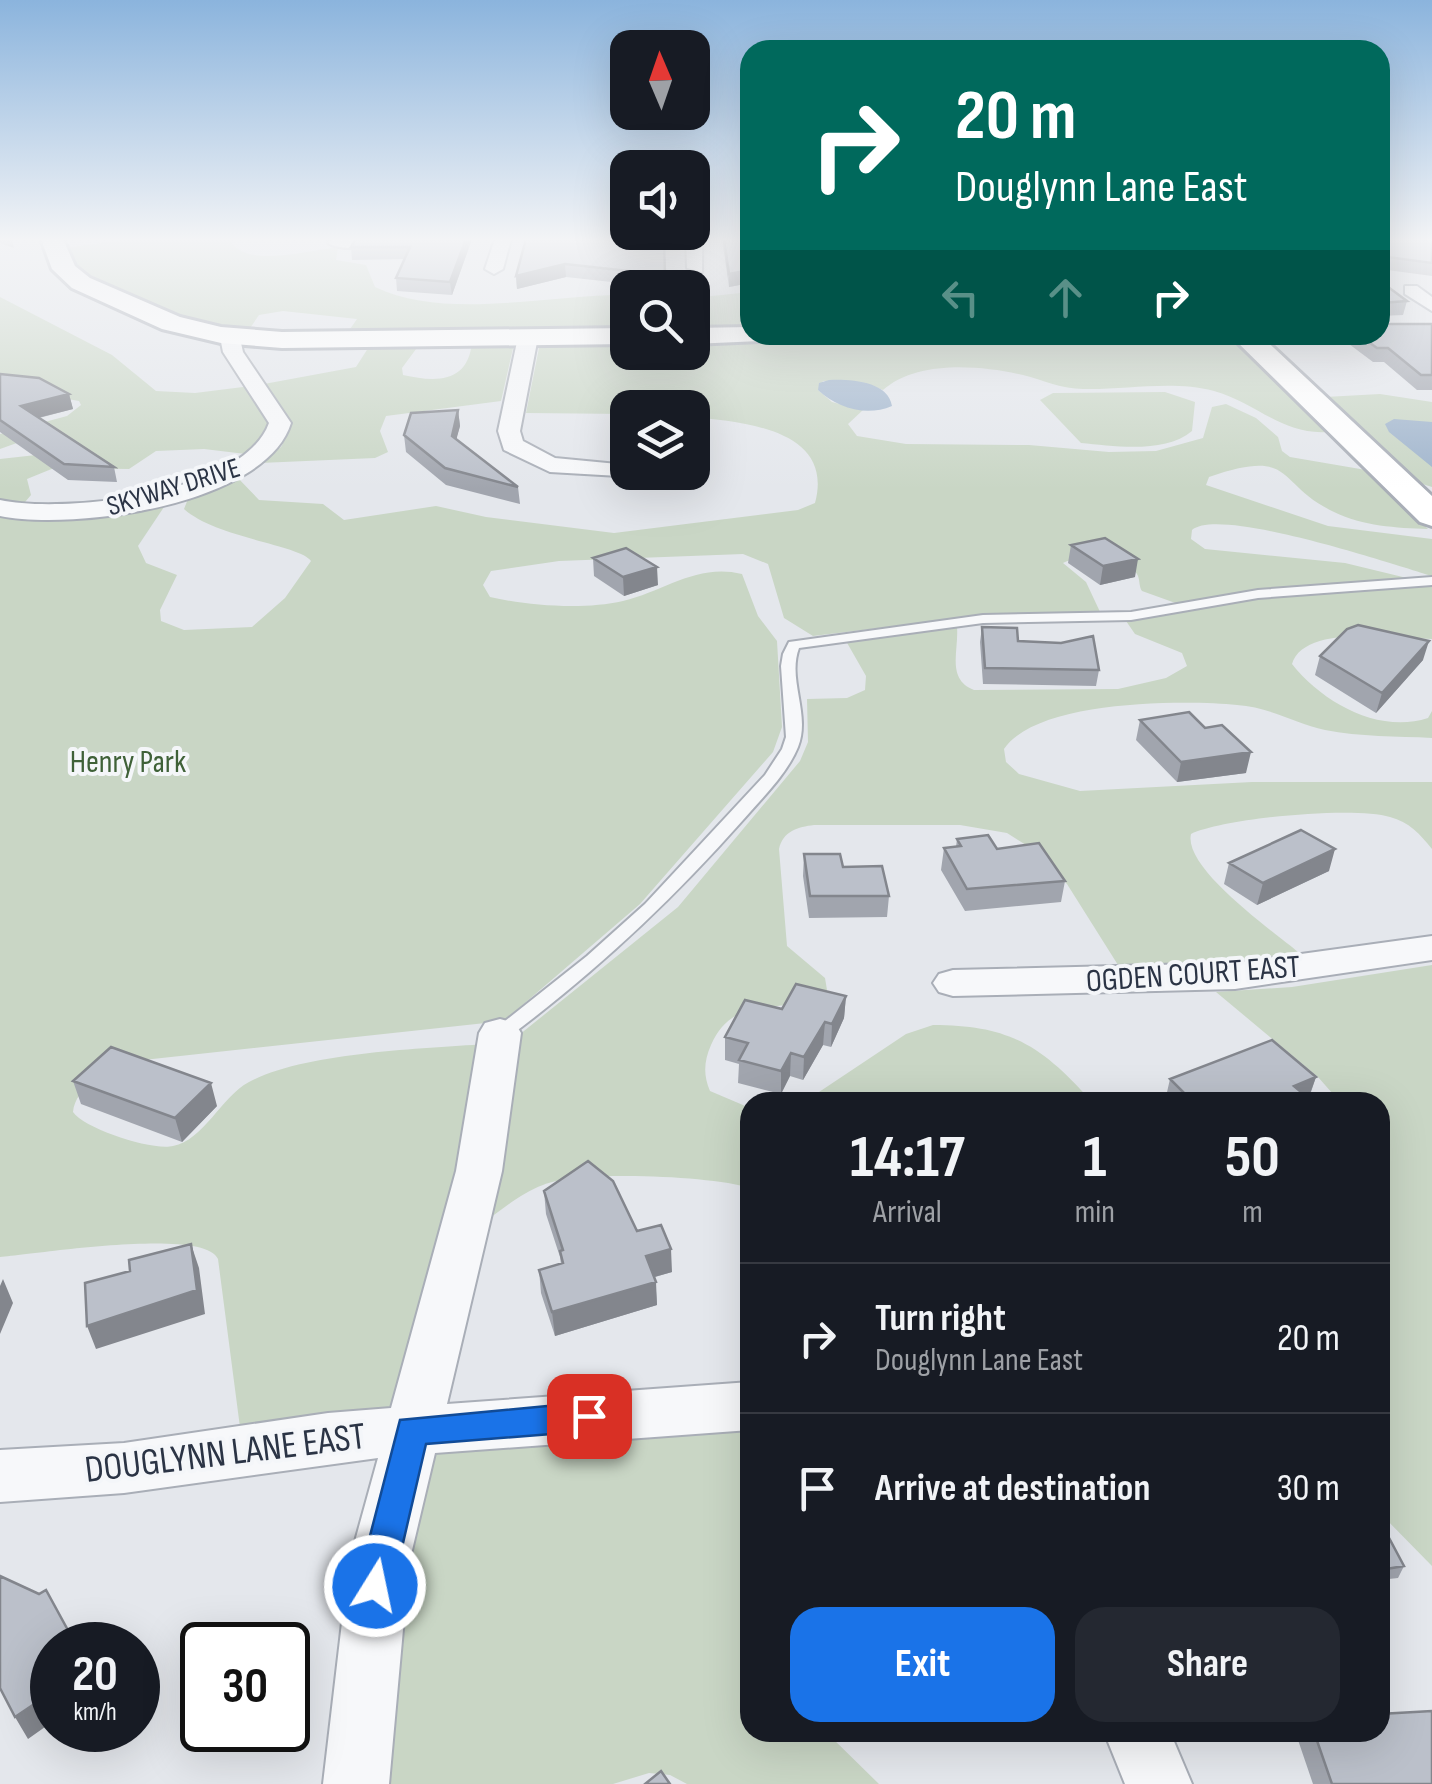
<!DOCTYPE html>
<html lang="en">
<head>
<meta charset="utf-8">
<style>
  body { margin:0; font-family:"Sofia Sans Condensed",sans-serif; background:#242831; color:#f1f3f6; height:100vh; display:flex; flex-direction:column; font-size:38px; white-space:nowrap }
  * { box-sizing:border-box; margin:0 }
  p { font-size:32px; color:#9ea1a6 }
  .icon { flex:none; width:55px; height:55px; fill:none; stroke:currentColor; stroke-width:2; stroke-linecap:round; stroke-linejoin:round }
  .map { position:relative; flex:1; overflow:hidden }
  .details { position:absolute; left:740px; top:1092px; width:650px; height:650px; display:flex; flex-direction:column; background:#171b24; border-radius:30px; box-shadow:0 10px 40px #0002 }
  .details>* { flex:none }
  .top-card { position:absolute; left:740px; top:40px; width:650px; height:305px; border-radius:30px; box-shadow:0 10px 40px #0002; background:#00695c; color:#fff; overflow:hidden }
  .needle { width:65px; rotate:358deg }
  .fabs { position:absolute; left:610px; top:30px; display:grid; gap:20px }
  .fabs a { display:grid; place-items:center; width:100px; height:100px; border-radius:20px; background:#171b24; box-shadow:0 10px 40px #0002; font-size:50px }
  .speed { position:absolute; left:30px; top:1622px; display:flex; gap:20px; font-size:50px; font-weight:700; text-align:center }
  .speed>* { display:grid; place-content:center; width:130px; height:130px; border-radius:50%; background:#171b24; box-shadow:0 10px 40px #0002; line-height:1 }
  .speed small { font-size:25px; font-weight:400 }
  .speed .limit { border:5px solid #111; border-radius:15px; background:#fff; color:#111 }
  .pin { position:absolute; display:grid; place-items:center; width:85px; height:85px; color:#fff; margin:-42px; border-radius:20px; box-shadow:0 5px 15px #0006 }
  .me { position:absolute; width:110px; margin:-55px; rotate:10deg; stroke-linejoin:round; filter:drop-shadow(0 0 8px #0008) }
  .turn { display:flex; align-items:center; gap:35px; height:210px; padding:0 50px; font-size:45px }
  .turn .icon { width:130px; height:130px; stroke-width:2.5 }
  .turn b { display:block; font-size:70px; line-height:85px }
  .lanes { display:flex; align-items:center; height:95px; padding:0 50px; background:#0003; justify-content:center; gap:50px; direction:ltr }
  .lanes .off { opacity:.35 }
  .eta { display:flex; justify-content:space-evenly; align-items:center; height:170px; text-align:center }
  .eta b { font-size:60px; font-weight:700; line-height:70px }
  .action { display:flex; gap:20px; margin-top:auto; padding:20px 50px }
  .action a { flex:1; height:115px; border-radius:30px; background:#1a73e8; color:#fff; font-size:40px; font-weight:700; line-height:115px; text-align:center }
  .action a+a { background:#242831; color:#f1f3f6 }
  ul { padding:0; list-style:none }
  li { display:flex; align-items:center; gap:30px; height:150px; padding:0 50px; border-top:2px solid #363941 }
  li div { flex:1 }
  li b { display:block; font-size:38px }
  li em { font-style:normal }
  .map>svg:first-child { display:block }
</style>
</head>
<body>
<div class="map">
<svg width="1432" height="1784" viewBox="0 0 1432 1784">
  <rect width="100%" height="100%" fill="#e4e7ec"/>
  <path fill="#c9d6c5" d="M 130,239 L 229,239 C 245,271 312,248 338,248 L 336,260 L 366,265 L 375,287 C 445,321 551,294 627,295 L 627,333 L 348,332 L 357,319 L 283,311 L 259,315 L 246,334 C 205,326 102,300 75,270 C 70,264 67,255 65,248 Z
    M 750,292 L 750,332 L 693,332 L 693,298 Z
    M 0,297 L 112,355 L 156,391 L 195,393 L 251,386 L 273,424 L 254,455 L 204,449 L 156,451 L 129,469 L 54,468 L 27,479 L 31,495 L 20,508 L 0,502 L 0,459 L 54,453 L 42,434 L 0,449 L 0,434 L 67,416 L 81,405 L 79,401 L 0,387 Z
    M 1221,335 L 1238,344 L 1327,432 C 1282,435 1255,402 1214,391 C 1172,380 1126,390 1083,389 C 1062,389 1043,380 1023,375 C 980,365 917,360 883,390 L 861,382 L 823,381 L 818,390 L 832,402 L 863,410 L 848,424 L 857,436 L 906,444 L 1029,445 L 1109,452 L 1156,451 L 1203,438 L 1212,407 L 1226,404 L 1256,418 L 1278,437 L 1282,451 L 1290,457 L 1366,470 L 1428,529 C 1396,528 1363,526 1334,512 C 1274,484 1297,447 1209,477 L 1206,485 L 1328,526 L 1432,539 L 1432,576 C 1392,564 1219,506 1192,530 L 1191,539 L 1205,549 L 1345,563 L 1411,579 L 1248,591 L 1181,605 L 1142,591 C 1139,587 1140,581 1138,576 C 1131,557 1077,555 1063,563 L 1086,582 L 1101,614 L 995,614 L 813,636 L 784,618 L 768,564 L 743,554 L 559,561 L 491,571 L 483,585 L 490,597 C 529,606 584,610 623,601 C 665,591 697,563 742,574 L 758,616 L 777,641 L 782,727 L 773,752 L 640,904 L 504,1021 L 125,1062 C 105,1074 76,1086 73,1112 C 85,1129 152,1151 173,1146 C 204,1140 221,1097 249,1082 C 306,1052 420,1049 485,1044 L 475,1118 L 406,1380 L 387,1416 L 241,1435 L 218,1259 C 204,1227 37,1254 0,1257 L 0,512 L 172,495 L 138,546 L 146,563 L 177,575 L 160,610 L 161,621 L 184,630 L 252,627 L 285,598 L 311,561 C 301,545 216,538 184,509 L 192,489 L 236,476 L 259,500 L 323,504 L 344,520 L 436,506 L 486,517 L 614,533 L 798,510 L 815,503 C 835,429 742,422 693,417 L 692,408 L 628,408 L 627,414 L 526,413 L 540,343 L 627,339 L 628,352 L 692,352 L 693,339 Z
    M 422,341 L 402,368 L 403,375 C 438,383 469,382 472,341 L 514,344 L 501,401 L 386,416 L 380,431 L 388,452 L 375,458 L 260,463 L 281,447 L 289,432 L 264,384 L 356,367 L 372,342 Z
    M 1165,392 L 1195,402 L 1192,431 C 1165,454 1114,446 1081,443 L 1040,400 L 1053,393 Z
    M 1380,394 L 1432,402 L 1432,487 L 1416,482 L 1325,397 Z
    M 1432,585 L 1432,639 C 1400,637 1303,624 1292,664 C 1323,703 1379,734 1428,718 L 1432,711 L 1432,738 C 1397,736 1360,737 1325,730 C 1295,723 1269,707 1237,705 C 1183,700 1037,700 1004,749 L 1006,762 L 1019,774 L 1080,791 L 1252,782 L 1432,782 L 1432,849 C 1420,834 1409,822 1390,817 C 1353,806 1225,818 1191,834 C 1183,868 1273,931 1298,952 L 1233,962 L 1118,965 L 1067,884 L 1034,850 L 1007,833 L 960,825 L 814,825 C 798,827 783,831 779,849 L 787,946 L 825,978 L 827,990 C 794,1021 737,986 711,1045 C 704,1061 703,1075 710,1091 L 750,1108 L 750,1188 C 712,1176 580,1170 543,1185 C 521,1193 503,1209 484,1222 L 519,1035 L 678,907 L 800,761 L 808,742 L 807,699 L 847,698 L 865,690 L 866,676 L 846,641 L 957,627 C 959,651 946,679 974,690 L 1118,689 L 1166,678 L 1187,666 L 1182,653 L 1135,634 L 1126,621 L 1276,596 Z
    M 1432,965 L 1432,1566 L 1380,1513 L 1380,1102 L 1340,1102 L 1318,1077 L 1216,992 L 1292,987 Z
    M 933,1025 C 1010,1025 1042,1046 1092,1102 L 804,1102 L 906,1034 Z
    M 750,1424 L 750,1732 L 827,1733 L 879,1784 L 687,1784 L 670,1775 L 649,1773 L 613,1784 L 390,1784 L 405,1581 L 433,1452 Z"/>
  <path fill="#9fb4cc" d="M 829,380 C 850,379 888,381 892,406 C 866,417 837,408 818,390 L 819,383 Z
    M 1394,419 L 1432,422 L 1432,467 L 1389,432 L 1385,424 Z"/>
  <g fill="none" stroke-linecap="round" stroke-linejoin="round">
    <defs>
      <path id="lane" d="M 1432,577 L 1432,585 L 1258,598 L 1131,620 L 983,623 L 799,648 C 787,680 811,714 798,747 C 787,774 763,797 743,820 C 671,901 595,973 507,1038 L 493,1038 L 490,1033 L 587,956 L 645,904 L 765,775 L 782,749 L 786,737 L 781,666 L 783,654 L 789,642 L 983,615 L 1131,612 L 1258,590 Z"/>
      <path id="street" d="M 332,239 L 400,239 C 387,248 341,252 328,243 Z
        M 495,239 L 511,239 L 503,269 L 494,274 L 485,269 Z
        M 686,239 L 702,239 L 702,272 L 687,268 Z
        M 1405,286 L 1417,286 L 1432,297 L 1432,311 L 1405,294 Z
        M 528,331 L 538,337 L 520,431 L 523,441 L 555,458 L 628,465 L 628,472 L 640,472 L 636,477 L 550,472 L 504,450 L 498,431 L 518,337 Z
        M 229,333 L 246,337 L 241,343 L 243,352 L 291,423 C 266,505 73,531 0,516 L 0,500 C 64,514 244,494 269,423 L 223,352 L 221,342 Z
        M 1432,936 L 1432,960 L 1235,989 L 953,996 L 939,992 L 933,983 L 939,974 L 953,970 L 1235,963 Z
        M 500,1019 L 515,1023 L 521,1033 L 502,1171 L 447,1404 L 750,1382 L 750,1430 L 435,1453 L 409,1563 L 389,1784 L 323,1784 L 349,1563 L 378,1458 L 124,1493 L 0,1502 L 0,1450 L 124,1443 L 328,1413 L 391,1408 L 456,1171 L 479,1033 L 485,1023 Z
        M 1104,1732 L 1170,1732 L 1192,1784 L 1125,1784 Z"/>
      <path id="secondary" d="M 41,239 L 63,239 L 75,266 L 90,278 L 180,317 L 221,327 L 282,332 L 628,328 L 628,344 L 282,348 L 221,343 L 162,329 L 72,288 L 52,269 Z
        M 750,327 L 750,335 L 764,335 L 760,341 L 692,344 L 692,328 Z
        M 1230,335 L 1260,335 L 1432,496 L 1432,526 L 1420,522 Z"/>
    </defs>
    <use href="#lane" stroke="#a9aeb7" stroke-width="4"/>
    <use href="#street" stroke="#a9aeb7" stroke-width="4"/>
    <use href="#secondary" stroke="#a9aeb7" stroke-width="6"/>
    <use href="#lane" fill="#f7f8fa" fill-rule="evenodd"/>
    <use href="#street" fill="#f7f8fa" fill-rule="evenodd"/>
    <use href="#secondary" fill="#fff" fill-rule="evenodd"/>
  </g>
  <path fill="#a1a5ae" d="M 0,239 L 12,239 L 14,248 L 0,243 Z
    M 356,239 L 472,239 L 452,295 L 397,291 L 396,278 L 405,259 L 352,260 L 351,247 Z
    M 664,239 L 666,288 L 566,277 L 517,289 L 516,276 Z
    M 722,239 L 750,239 L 750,283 L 729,287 Z
    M 1380,239 L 1432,239 L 1432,276 L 1380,269 Z
    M 1380,281 L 1407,301 L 1403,315 L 1381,316 L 1381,324 L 1432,324 L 1432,390 L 1417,390 L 1384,362 L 1373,362 L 1337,335 L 1380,335 Z
    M 0,374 L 69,394 L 73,409 L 39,418 L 114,467 L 117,482 L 68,480 L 0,432 Z
    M 458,410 L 460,426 L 456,439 L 518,487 L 520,504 L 446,485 L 406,452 L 404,435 Z
    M 1071,545 L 1135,577 L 1100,585 L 1068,563 Z
    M 593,558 L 658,585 L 624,596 L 594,576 Z
    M 982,627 L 1018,641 L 1061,643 L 1099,670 L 1096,686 L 983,684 L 980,642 Z
    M 1320,656 L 1423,660 L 1376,713 L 1315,675 Z
    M 1140,720 L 1246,773 L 1177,782 L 1136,740 Z
    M 957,839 L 997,849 L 1065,881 L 1061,902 L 965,911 L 941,870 L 944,848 L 956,847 Z
    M 804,854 L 843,867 L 889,896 L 887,917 L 809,918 L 803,876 Z
    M 1229,863 L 1329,871 L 1257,905 L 1224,884 Z
    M 846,996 L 844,1018 L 831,1047 L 823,1045 L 803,1080 L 790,1076 L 781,1094 L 738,1083 L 739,1064 L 725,1060 L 725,1037 L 782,1009 Z
    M 1316,1077 L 1309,1098 L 1313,1102 L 1166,1102 L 1165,1101 L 1170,1079 Z
    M 73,1081 L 217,1106 L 182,1142 L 81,1104 Z
    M 544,1191 L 637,1231 L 672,1272 L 655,1277 L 657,1305 L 555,1336 L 541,1293 L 539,1270 L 561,1264 L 560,1257 L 546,1214 Z
    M 1380,1521 L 1404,1566 L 1398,1578 L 1380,1580 Z
    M 1302,1732 L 1380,1732 L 1432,1784 L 1313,1784 L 1298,1740 Z"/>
  <path fill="#83868d" d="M 466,239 L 472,239 L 452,295 L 450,282 Z
    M 565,264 L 566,277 L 517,289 L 516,276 Z
    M 750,270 L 750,283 L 729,287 L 729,274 Z
    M 69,394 L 73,409 L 25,421 L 21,406 Z
    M 458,410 L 460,426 L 453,452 L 452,436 Z
    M 1138,559 L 1135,577 L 1100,585 L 1103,566 Z
    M 657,567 L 658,585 L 624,596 L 623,577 Z
    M 1429,641 L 1423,660 L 1376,713 L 1382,693 Z
    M 1251,752 L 1246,773 L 1177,782 L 1181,762 Z
    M 1335,849 L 1329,871 L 1257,905 L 1263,883 Z
    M 846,996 L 844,1018 L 831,1047 L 832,1024 Z
    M 825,1022 L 823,1045 L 803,1080 L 804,1057 Z
    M 791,1053 L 790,1076 L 781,1094 L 781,1071 Z
    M 1316,1077 L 1308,1099 L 1294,1086 Z
    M 211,1083 L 217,1106 L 182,1142 L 175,1118 Z
    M 191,1244 L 199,1268 L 205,1314 L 96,1349 L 87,1326 Z
    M 671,1249 L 672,1272 L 647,1279 L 646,1256 Z
    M 3,1279 L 13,1303 L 0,1334 L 0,1286 Z
    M 656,1282 L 657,1305 L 555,1336 L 552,1312 Z
    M 52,1692 L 52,1722 L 28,1739 L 15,1717 Z"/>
  <path fill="#bbc0ca" stroke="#83868d" stroke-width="2.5" d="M 356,239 L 466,239 L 450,282 L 396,278 L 410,247 L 351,247 Z
    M 526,239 L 664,239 L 665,275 L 565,264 L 516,276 Z
    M 724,239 L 750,239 L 750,270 L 729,274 Z
    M 1380,239 L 1432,239 L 1432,263 L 1380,256 Z
    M 1380,281 L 1407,301 L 1381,303 L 1381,324 L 1432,324 L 1432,375 L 1421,375 L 1388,348 L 1377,348 L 1359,335 L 1380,335 Z
    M 0,374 L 39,378 L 69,394 L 21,406 L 114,467 L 64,464 L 0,420 Z
    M 458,410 L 452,436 L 518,487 L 445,468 L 404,435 L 411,413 Z
    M 1105,538 L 1138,559 L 1103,566 L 1071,545 Z
    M 626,548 L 657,567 L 623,577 L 593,558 Z
    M 1358,625 L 1429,641 L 1382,693 L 1320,656 L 1347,629 Z
    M 982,627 L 1017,628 L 1018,641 L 1061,643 L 1093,636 L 1099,670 L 985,668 Z
    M 1189,712 L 1205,728 L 1222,725 L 1251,752 L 1181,762 L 1140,720 Z
    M 1301,830 L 1335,849 L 1263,883 L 1229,863 Z
    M 988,835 L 997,849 L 1039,843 L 1065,881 L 967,889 L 944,848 L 961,846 L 957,839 Z
    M 804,854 L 840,854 L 843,867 L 882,866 L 889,896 L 810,896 Z
    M 796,984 L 846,996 L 832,1024 L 825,1022 L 804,1057 L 791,1053 L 781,1071 L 739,1060 L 748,1043 L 725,1037 L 745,1000 L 782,1009 Z
    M 1272,1040 L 1316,1077 L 1294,1086 L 1313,1102 L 1232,1102 L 1225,1095 L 1222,1102 L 1193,1102 L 1170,1079 Z
    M 111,1047 L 211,1083 L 175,1118 L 73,1081 Z
    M 588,1161 L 613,1181 L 637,1231 L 661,1225 L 671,1249 L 646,1256 L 656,1282 L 552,1312 L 539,1270 L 563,1263 L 560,1251 L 563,1250 L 544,1191 Z
    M 191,1244 L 197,1290 L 87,1326 L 85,1283 L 130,1271 L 129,1260 Z
    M 1380,1521 L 1404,1566 L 1380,1570 Z
    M 0,1576 L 39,1594 L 46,1590 L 76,1645 L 52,1645 L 52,1692 L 15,1717 L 0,1688 Z
    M 1432,1711 L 1432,1784 L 1332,1784 L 1314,1732 L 1380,1732 L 1380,1714 Z
    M 661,1771 L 670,1784 L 645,1784 Z"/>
  <linearGradient id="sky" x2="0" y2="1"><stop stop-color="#8bb4dd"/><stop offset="0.49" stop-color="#f3f4f6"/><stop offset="1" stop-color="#f3f4f6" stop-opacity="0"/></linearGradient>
  <rect width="1432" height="489" fill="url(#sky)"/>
  <path fill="#1a73e8" stroke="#114b97" stroke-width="2.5" d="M 589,1402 L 601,1406 L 606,1416 L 601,1427 L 589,1431 L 426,1444 L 393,1586 L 388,1598 L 375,1603 L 362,1598 L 357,1586 L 400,1420 Z"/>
  <g text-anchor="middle" stroke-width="8" stroke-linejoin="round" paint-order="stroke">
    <g font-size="28" fill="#2b3445" stroke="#f4f6f9">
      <text transform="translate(173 486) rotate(-17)" y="10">SKYWAY DRIVE</text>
    </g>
    <g font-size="32" fill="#3f6138" stroke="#f4f6f9">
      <text x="128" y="772">Henry Park</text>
    </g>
    <g font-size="32" fill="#2b3445" stroke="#f4f6f9">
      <text transform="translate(1193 973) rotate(-4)" y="11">OGDEN COURT EAST</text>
    </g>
    <g font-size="38" fill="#2b3445" stroke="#f4f6f9">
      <text transform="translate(225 1452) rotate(-7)" y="13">DOUGLYNN LANE EAST</text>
    </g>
  </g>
</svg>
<div class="fabs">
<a><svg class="needle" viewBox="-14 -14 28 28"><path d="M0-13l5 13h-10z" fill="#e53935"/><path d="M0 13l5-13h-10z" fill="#9ea1a6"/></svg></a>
<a><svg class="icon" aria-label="sound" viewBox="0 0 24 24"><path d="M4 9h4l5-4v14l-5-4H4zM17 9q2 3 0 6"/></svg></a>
<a><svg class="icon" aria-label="search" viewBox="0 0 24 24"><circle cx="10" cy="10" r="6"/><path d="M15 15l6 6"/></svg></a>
<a><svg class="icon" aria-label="layers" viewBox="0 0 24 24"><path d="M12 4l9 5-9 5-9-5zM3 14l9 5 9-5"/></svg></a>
</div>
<div class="speed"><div>20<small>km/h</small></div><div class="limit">30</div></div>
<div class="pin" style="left:589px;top:1416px;background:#d93025"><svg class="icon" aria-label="arrive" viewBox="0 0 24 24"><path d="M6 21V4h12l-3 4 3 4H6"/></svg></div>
<svg class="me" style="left:375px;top:1586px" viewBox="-20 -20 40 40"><circle r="17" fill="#1a73e8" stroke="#fff" stroke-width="3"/><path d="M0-11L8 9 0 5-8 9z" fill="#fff"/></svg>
<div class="top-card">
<div class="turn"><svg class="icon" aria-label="right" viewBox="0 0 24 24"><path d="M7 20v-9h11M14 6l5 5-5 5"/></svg><div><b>20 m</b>Douglynn Lane East</div></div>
<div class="lanes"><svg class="icon off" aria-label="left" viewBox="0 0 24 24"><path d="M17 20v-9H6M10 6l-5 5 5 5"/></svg><svg class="icon off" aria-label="ahead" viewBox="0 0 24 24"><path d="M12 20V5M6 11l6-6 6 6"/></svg><svg class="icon" aria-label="right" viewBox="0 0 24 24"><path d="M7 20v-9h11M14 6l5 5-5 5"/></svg></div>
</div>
<section class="details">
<div class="eta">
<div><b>14:17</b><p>Arrival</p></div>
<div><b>1</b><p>min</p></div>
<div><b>50</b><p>m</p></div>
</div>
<ul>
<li><svg class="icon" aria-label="right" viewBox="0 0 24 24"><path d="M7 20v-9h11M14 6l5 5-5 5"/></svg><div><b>Turn right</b><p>Douglynn Lane East</p></div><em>20 m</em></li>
<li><svg class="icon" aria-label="arrive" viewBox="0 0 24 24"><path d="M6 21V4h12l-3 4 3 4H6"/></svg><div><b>Arrive at destination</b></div><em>30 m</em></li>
</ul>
<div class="action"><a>Exit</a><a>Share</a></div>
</section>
</div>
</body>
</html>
